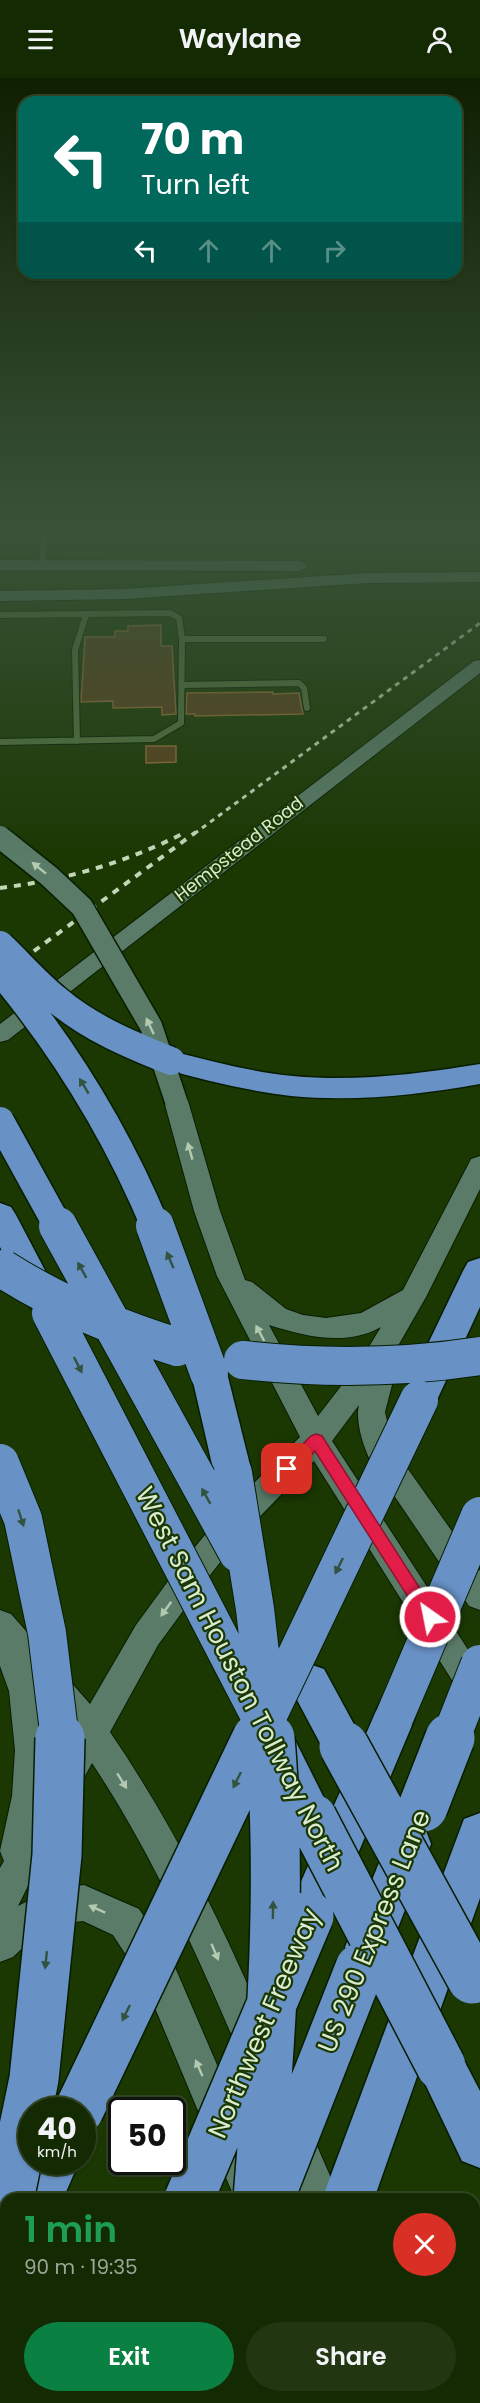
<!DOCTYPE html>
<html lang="en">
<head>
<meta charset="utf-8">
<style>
  body { margin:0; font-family:Poppins,sans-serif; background:#213611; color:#f1f3f6; height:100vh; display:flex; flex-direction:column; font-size:22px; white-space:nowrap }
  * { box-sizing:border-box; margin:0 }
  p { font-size:20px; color:#9da799 }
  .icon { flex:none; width:33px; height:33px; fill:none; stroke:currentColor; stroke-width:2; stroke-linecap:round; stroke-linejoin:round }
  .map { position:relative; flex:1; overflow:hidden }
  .details { position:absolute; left:0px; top:2115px; width:480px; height:210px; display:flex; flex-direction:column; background:#142a02; border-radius:18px 18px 0 0; box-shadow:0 2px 4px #0004,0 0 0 2px #334624 }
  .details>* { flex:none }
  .hud { position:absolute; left:18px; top:18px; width:444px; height:183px; border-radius:18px; box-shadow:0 2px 4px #0004,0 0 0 2px #334624; background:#00695c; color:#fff; overflow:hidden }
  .speed { position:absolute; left:18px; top:2019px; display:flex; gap:12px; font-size:30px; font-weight:700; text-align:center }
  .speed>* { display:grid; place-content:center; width:78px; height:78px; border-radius:50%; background:#142a02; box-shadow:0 2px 4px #0004,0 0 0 2px #334624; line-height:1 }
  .speed small { font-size:15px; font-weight:400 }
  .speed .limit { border:3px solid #111; border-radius:9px; background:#fff; color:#111 }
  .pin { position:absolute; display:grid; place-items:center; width:51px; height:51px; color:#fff; margin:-26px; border-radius:12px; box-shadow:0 3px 9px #0006 }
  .me { position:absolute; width:66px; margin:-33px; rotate:327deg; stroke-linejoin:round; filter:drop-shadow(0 0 4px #0008) }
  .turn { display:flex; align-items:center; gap:21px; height:126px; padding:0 24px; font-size:27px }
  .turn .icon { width:78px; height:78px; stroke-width:2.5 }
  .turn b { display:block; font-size:42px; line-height:51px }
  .lanes { display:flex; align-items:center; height:57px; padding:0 24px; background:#0003; justify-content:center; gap:30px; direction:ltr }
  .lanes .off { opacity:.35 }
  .round { display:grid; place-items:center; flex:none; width:63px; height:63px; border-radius:32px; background:#213611 }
  .overview { display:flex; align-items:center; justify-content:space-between; height:102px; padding:0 24px }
  h1 { font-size:36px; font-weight:600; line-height:45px; color:#1e9e55 }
  .action { display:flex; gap:12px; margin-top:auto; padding:12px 24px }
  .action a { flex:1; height:69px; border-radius:36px; background:#0b8043; color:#fff; font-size:24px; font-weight:600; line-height:69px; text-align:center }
  .action a+a { background:#213611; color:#f1f3f6 }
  header { display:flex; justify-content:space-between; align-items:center; height:78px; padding:0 24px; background:#142a02; font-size:27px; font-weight:600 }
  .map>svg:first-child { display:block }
</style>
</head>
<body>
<header><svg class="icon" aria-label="menu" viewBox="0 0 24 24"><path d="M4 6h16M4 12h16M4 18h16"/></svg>Waylane<svg class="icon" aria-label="person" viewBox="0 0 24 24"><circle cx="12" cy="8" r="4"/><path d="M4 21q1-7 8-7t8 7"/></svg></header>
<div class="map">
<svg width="480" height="2325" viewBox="0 0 480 2325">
  <rect width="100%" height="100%" fill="#1b3803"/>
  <path fill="#5a411c" stroke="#916c36" stroke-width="1.5" d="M 161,547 L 161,568 L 172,568 L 176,636 L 162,637 L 162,629 L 113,630 L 113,623 L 81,624 L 85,559 L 115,559 L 115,553 L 128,553 L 128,548 Z
    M 273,614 L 273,616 L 299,615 L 303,636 L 195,638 L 195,636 L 186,636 L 187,615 Z
    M 146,668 L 176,668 L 176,684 L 146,685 Z"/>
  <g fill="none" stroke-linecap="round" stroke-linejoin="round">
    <defs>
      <path id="lane" d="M 238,451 L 239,457
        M 42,487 L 44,461
        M 0,537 L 170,535 L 179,540 L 182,561 L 181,645 L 154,661 L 0,664
        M 182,561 L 324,561
        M 181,607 L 299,605 L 304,610 L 307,630
        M 77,663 L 75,572 L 86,537"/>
      <path id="secondary" d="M 0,482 L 300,483 L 308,488 L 300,493 L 0,492 Z
        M 480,494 L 480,504 L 367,505 L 124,521 L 0,523 L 0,513 L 124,511 L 367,495 Z
        M 480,582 L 480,595 L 8,962 L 0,964 L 0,946 L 474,583 Z
        M 176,1015 L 184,1017 L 188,1023 L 220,1133 L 245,1202 L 252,1204 L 286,1231 L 303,1237 L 326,1240 L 361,1235 L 403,1212 L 468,1087 L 471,1081 L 480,1078 L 480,1111 L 426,1219 L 395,1273 L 399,1280 L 385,1334 L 393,1370 L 480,1493 L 480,1532 L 469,1528 L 370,1382 C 363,1368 355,1342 359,1327 L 332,1363 L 480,1590 L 480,1629 L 467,1626 L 314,1383 L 240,1459 L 199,1511 L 158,1567 L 110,1654 C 176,1751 228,1857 273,1966 L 267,1979 L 254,1985 L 241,1979 C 198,1878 153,1777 92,1685 L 80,1707 L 68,1712 L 56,1707 L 51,1696 L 73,1656 L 42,1617 L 49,1672 L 46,1716 L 49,1714 L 61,1719 L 66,1731 L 18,1828 L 52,1811 L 84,1807 L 139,1831 L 171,1880 L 270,2110 L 265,2121 L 235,2121 L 145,1906 L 113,1857 L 83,1843 L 56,1846 L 35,1858 L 13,1879 L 0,1884 L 0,1790 L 4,1783 L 0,1773 L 12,1718 L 15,1672 L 9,1613 L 0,1588 L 0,1532 L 11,1536 L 90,1626 L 136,1547 L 177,1491 L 218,1441 L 300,1359 L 217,1198 L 194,1133 L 164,1023 L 168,1017 ZM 269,1247 C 304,1258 346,1269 381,1249 L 359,1285 L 318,1338 Z
        M 294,2042 L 308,2047 L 340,2121 L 300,2121 L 275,2061 L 280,2047 Z
        M 317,2319 L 360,2319 L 362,2325 L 319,2325 Z"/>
      <path id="highway" d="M 171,973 C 211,983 251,994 293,998 C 355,1004 418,996 480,986 L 480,1006 C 418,1017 355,1024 291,1018 C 247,1013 203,1002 161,990 L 156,983 L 161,976 Z
        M 0,1125 L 11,1129 L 16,1137 L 60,1221 L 55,1230 L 43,1234 L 31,1230 L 0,1169 Z
        M 480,1180 L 480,1229 L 437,1322 L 432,1332 L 419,1337 L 406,1332 L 401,1322 L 463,1193 L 468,1184 Z
        M 209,1281 L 222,1285 L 227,1295 L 252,1395 L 246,1406 L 233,1411 L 220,1406 L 214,1395 L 191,1295 L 196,1285 Z
        M 309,1586 L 324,1591 L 363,1663 L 379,1626 L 394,1620 L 409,1626 L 415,1640 L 325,1854 L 309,1861 L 293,1854 L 286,1838 L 321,1758 L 312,1762 L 296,1755 L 257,1673 L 263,1658 L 278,1652 L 293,1658 L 331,1734 L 353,1685 L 344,1688 L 329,1682 L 288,1605 L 294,1591 Z
        M 480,1735 L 480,1820 L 427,1969 L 441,1964 L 458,1971 L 480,2013 L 480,2090 L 462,2083 L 419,1993 L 374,2121 L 322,2121 L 458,1757 L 464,1741 Z
        M 409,1744 L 425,1750 L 431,1766 L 384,1885 L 368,1892 L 352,1885 L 345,1869 L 393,1750 Z
        M 32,2075 L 32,2084 L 79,2084 L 63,2121 L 6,2121 L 6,2220 L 0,2222 L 0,2111 L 6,2108 L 14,2112 Z
        M 480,2141 L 480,2211 L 474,2213 L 474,2143 Z
        M 78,2319 L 134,2319 L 131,2325 L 75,2325 Z
        M 163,2319 L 304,2319 L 302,2325 L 160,2325 Z
        M 400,2319 L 456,2319 L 454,2325 L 398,2325 Z"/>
    </defs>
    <use href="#lane" stroke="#081d00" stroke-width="8"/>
    <use href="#secondary" stroke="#081d00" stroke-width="2"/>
    <use href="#highway" stroke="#081d00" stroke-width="3"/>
    <use href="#lane" stroke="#52723f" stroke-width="6"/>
    <use href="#secondary" fill="#597b68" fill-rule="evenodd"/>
    <use href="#highway" fill="#6891c6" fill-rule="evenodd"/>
    <path stroke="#c3d6b7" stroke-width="3" stroke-dasharray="5 5" stroke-linecap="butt" d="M 194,756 L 480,545"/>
    <path stroke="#c3d6b7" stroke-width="4" stroke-dasharray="7 7" stroke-linecap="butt" d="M 0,810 C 65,802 125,785 184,755
      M 0,898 L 196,754"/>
    <defs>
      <path id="secondary-bridge" d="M 0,759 L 49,798 L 82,829 L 151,948 L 176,1023"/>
      <path id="highway-bridge-far2" d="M 0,867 C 19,885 36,905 57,922 C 90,950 131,967 171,983
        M 0,893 C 65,971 117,1056 156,1150
        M 0,1043 L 59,1150"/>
      <path id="highway-bridge-far1" d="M 58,1148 L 238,1475
        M 155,1148 L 209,1295
        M 3,1191 C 58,1226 115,1250 177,1269
        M 51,1235 L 263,1644
        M 243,1282 C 323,1291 401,1290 480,1278
        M 0,1385 L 23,1441 L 47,1555 L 60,1662
        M 233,1395 L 255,1531 L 270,1662
        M 394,1640 L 480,1438
        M 256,1662 L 419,1322
        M 450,1662 L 480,1586"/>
      <path id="highway-bridge" d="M 344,1668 L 472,1901
        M 423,1729 L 450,1660
        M 312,1740 L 441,1988
        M 79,2032 L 257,1660
        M 9,2121 L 34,2001 L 57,1777 L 60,1660
        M 189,2121 L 309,1838
        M 258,2121 C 270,1968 283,1814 270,1660
        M 269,2121 L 360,1890"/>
    </defs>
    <use href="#secondary-bridge" stroke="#081d00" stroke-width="25" stroke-linecap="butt"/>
    <use href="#highway-bridge-far2" stroke="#081d00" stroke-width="31" stroke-linecap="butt"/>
    <use href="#highway-bridge-far1" stroke="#081d00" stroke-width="40" stroke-linecap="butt"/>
    <use href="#highway-bridge" stroke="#081d00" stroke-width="52" stroke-linecap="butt"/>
    <use href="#secondary-bridge" stroke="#597b68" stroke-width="22"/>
    <use href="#highway-bridge-far2" stroke="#6891c6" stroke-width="28"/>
    <use href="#highway-bridge-far1" stroke="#6891c6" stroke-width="38"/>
    <use href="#highway-bridge" stroke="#6891c6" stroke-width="49"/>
  </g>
  <defs><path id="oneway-solid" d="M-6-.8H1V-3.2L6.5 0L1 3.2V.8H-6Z" transform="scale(1.5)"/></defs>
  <g fill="#b3cab1">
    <use href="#oneway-solid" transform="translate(39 790) rotate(-141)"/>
    <use href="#oneway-solid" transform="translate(150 948) rotate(-115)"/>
    <use href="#oneway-solid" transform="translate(190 1073) rotate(-106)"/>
    <use href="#oneway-solid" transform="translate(260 1255) rotate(-118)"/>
    <use href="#oneway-solid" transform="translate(166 1531) rotate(126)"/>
    <use href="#oneway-solid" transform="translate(122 1703) rotate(58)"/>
    <use href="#oneway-solid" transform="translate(97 1831) rotate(-156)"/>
    <use href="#oneway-solid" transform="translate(215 1874) rotate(67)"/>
    <use href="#oneway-solid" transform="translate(199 1990) rotate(-113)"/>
  </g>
  <g fill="#32533e">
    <use href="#oneway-solid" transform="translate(84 1008) rotate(-121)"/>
    <use href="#oneway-solid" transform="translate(170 1182) rotate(-113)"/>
    <use href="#oneway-solid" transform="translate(82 1192) rotate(-119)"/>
    <use href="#oneway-solid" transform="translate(78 1287) rotate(63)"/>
    <use href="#oneway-solid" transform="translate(206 1418) rotate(-119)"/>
    <use href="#oneway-solid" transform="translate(21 1440) rotate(72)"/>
    <use href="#oneway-solid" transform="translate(339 1488) rotate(116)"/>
    <use href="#oneway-solid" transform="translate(237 1702) rotate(116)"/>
    <use href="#oneway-solid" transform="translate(273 1832) rotate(-89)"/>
    <use href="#oneway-solid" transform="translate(46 1882) rotate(96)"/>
    <use href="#oneway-solid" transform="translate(126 1935) rotate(116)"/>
  </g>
  <linearGradient id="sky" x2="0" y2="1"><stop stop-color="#0f1f02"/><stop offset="0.58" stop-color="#395339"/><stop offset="1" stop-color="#395339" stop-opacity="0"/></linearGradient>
  <rect width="480" height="777" fill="url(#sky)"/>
  <path fill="#e11d48" stroke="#92132f" stroke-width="1.5" d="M 316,1356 L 322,1358 L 435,1534 L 438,1539 L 435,1544 L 430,1547 L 424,1544 L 315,1373 C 306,1382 295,1401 282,1396 L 279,1391 L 282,1387 L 311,1358 Z"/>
  <g text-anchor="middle" stroke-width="4.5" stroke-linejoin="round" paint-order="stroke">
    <g font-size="18" fill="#daecd0" stroke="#1b3803">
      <text transform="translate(239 771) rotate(-38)" y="6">Hempstead Road</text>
    </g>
    <g font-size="26" fill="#daecd0" stroke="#1b3803">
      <text transform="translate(240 1601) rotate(63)" y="9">West Sam Houston Tollway North</text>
      <text transform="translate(374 1853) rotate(-68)" y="9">US 290 Express Lane</text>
      <text transform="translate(264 1945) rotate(-67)" y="9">Northwest Freeway</text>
    </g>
  </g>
</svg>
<div class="speed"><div>40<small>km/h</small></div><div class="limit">50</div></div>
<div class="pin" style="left:287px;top:1391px;background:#d93025"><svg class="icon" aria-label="arrive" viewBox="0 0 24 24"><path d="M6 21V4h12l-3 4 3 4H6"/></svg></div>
<svg class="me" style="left:430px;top:1539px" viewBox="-20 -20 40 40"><circle r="17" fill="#e11d48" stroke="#fff" stroke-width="3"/><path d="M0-11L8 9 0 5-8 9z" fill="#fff"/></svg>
<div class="hud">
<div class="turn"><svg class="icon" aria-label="left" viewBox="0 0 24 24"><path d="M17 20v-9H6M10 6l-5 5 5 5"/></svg><div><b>70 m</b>Turn left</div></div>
<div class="lanes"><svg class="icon" aria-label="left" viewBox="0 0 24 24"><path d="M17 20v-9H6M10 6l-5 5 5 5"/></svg><svg class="icon off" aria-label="ahead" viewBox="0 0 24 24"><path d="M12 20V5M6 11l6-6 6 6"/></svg><svg class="icon off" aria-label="ahead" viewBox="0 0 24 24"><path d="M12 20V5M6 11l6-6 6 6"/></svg><svg class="icon off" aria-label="right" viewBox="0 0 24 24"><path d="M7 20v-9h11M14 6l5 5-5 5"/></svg></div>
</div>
<section class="details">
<div class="overview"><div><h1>1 min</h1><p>90 m · 19:35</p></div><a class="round" style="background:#d93025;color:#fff"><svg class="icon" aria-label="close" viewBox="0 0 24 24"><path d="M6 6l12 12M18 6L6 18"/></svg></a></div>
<div class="action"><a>Exit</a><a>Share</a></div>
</section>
</div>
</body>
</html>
